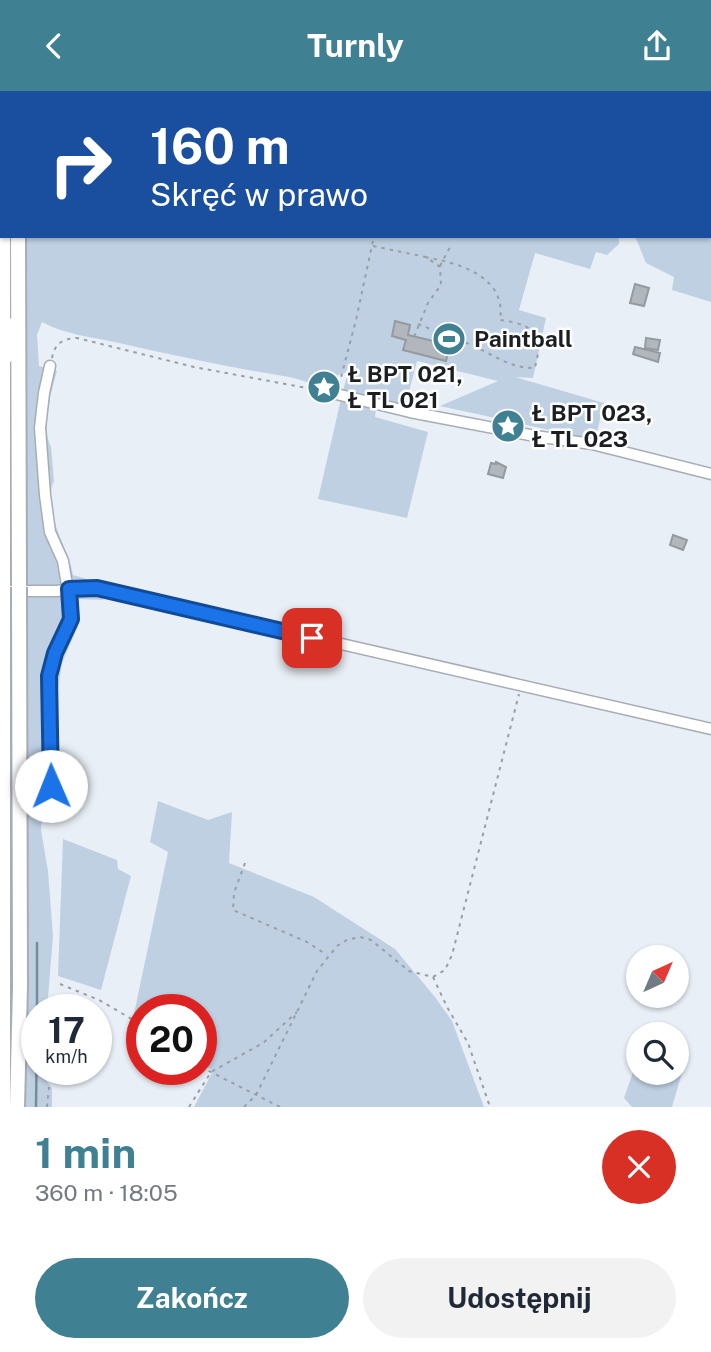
<!DOCTYPE html>
<html lang="pl">
<head>
<meta charset="utf-8">
<style>
  body { margin:0; font-family:"Public Sans",sans-serif; background:#f2f2f3; color:#1f2937; height:100vh; display:flex; flex-direction:column; font-size:26px; white-space:nowrap }
  * { box-sizing:border-box; margin:0 }
  p { font-size:23px; color:#747a83 }
  .icon { flex:none; width:38px; height:38px; fill:none; stroke:currentColor; stroke-width:2; stroke-linecap:round; stroke-linejoin:round }
  .map { position:relative; height:1016px; overflow:hidden }
  .drawer { display:flex; flex-direction:column; background:#fff; flex:1 }
  .drawer>* { flex:none }
  .banner { position:absolute; left:0px; top:0px; width:712px; height:147px; box-shadow:0 2px 5px #0004; background:#1a4fa0; color:#fff; overflow:hidden }
  .needle { width:46px; rotate:44deg }
  .fabs { position:absolute; left:626px; top:854px; display:grid; gap:14px }
  .fabs a { display:grid; place-items:center; width:63px; height:63px; border-radius:50%; background:#fff; box-shadow:0 2px 5px #0004; font-size:35px }
  .speed { position:absolute; left:21px; top:903px; display:flex; gap:14px; font-size:35px; font-weight:700; text-align:center }
  .speed>* { display:grid; place-content:center; width:91px; height:91px; border-radius:50%; background:#fff; box-shadow:0 2px 5px #0004; line-height:1 }
  .speed small { font-size:18px; font-weight:400 }
  .speed .limit { border:10px solid #d22; background:#fff; color:#111 }
  .pin { position:absolute; display:grid; place-items:center; width:60px; height:60px; color:#fff; margin:-30px; border-radius:14px; box-shadow:0 4px 10px #0006 }
  .me { position:absolute; width:77px; margin:-38px; rotate:359deg; stroke-linejoin:round; filter:drop-shadow(0 0 5px #0008) }
  .turn { display:flex; align-items:center; gap:24px; height:147px; padding:0 35px; font-size:32px }
  .turn .icon { width:91px; height:91px; stroke-width:2.5 }
  .turn b { display:block; font-size:49px; line-height:60px }
  .round { display:grid; place-items:center; flex:none; width:74px; height:74px; border-radius:37px; background:#f2f2f3 }
  .head { display:flex; align-items:center; justify-content:space-between; height:119px; padding:0 35px }
  h1 { font-size:42px; font-weight:700; line-height:52px; color:#3f8092 }
  .cta { display:flex; gap:14px; margin-top:auto; padding:14px 35px }
  .cta a { flex:1; height:80px; border-radius:42px; background:#3f8092; color:#fff; font-size:28px; font-weight:700; line-height:80px; text-align:center }
  .cta a+a { background:#f2f2f3; color:#1f2937 }
  header { display:flex; justify-content:space-between; align-items:center; height:91px; padding:0 35px; background:#3f8092; color:#fff; font-size:32px; font-weight:700 }
  .map>svg:first-child { display:block }
</style>
</head>
<body>
<header><svg class="icon" aria-label="back" viewBox="0 0 24 24"><path d="M15 5l-7 7 7 7"/></svg>Turnly<svg class="icon" aria-label="share" viewBox="0 0 24 24"><path d="M12 15V3M7 8l5-5 5 5M5 13v7h14v-7"/></svg></header>
<div class="map">
<svg width="711" height="1016" viewBox="0 0 711 1016">
  <rect width="100%" height="100%" fill="#e9eff6"/>
  <path fill="#bfd0e3" d="M 0,0 L 38,2 L 2,2 L 2,145 L 619,145 L 619,153 L 607,164 L 596,161 L 590,178 L 535,162 L 519,219 L 546,227 L 533,287 L 515,286 L 604,312 L 595,349 L 440,315 L 498,290 L 417,270 L 405,316 L 343,300 L 348,281 L 338,284 L 330,295 C 315,296 304,289 289,286 C 232,277 176,265 119,252 C 93,246 66,244 42,231 L 37,244 L 39,275 L 57,280 C 51,300 41,337 51,356 L 54,390 C 40,420 69,456 73,484 L 106,494 L 103,509 L 75,508 L 78,535 L 62,572 L 58,598 L 56,654 L 69,672 L 66,680 L 64,720 L 42,721 L 41,739 L 48,780 L 53,845 L 47,919 L 37,919 L 37,978 L 44,978 L 44,987 L 52,997 L 52,1016 L 0,1016 Z
    M 182,0 L 583,0 L 583,2 L 184,2 Z
    M 711,96 L 711,211 L 672,199 L 674,186 L 646,172 L 635,145 L 710,145 Z
    M 341,308 L 376,317 L 375,326 L 428,341 L 407,427 L 318,408 Z
    M 158,710 L 208,729 L 232,721 L 229,772 L 314,806 L 395,858 L 435,906 L 452,930 L 484,1016 L 194,1016 L 213,980 L 201,972 L 201,919 L 142,919 L 142,929 L 134,923 L 168,761 L 150,751 Z
    M 63,748 L 117,769 L 118,778 L 131,785 L 101,899 L 58,885 Z
    M 677,952 L 688,961 L 672,1016 L 632,1016 L 624,1007 L 639,964 L 639,982 L 677,982 Z"/>
  <g fill="none" stroke-linecap="round" stroke-linejoin="round">
    <path stroke="#748f93" stroke-width="2.5" d="M 37,924 L 37,852
      M 36,1016 L 37,942"/>
  </g>
  <path fill="#b1b7bd" stroke="#949aa0" stroke-width="2" d="M 635,193 L 649,197 L 644,215 L 630,212 Z
    M 395,230 L 410,234 L 408,244 L 450,254 L 446,270 L 403,259 L 406,249 L 392,245 Z
    M 646,247 L 660,249 L 658,259 L 645,257 Z
    M 635,256 L 660,262 L 658,271 L 633,263 Z
    M 496,371 L 506,376 L 503,387 L 488,383 L 491,372 L 496,373 Z
    M 673,444 L 687,449 L 683,459 L 670,454 Z"/>
  <g fill="none" stroke-linecap="round" stroke-linejoin="round">
    <defs>
      <path id="minor" d="M 612,0 L 612,2
        M 9,266 L 13,232
        M 50,275 L 44,302 L 40,337 L 45,404 L 50,441 L 63,470 L 71,518 L 70,529 L 55,562 L 49,585 L 51,695
        M 332,302 L 410,321 L 535,345 L 592,353 L 711,383
        M 0,500 L 57,500 L 82,496 L 102,498 L 711,638"/>
      <path id="highway" d="M 2,0 L 2,2
        M 17,0 L 17,2
        M 3,145 L 3,496
        M 18,145 L 19,496
        M 3,1016 L 3,505
        M 17,1016 L 20,896 L 19,505"/>
    </defs>
    <use href="#minor" stroke="#a7adb4" stroke-width="13"/>
    <use href="#highway" stroke="#a7adb4" stroke-width="18"/>
    <path stroke="#9a9fa4" stroke-width="2" stroke-dasharray="3.5 5" stroke-linecap="butt" d="M 142,0 L 147,2
      M 373,155 L 426,166 L 440,176 L 441,194 L 428,212 L 414,246
      M 440,175 L 450,156
      M 418,233 C 435,240 452,246 469,253 C 491,262 510,278 535,277 C 536,270 539,262 539,255 C 539,235 515,231 500,229 C 507,185 458,172 425,166
      M 52,267 C 55,252 62,248 77,247 L 194,276 L 323,300
      M 339,294 L 356,229 L 374,145
      M 245,772 L 234,802 L 233,819 L 307,851 L 327,864
      M 433,886 L 447,916 L 468,952 L 490,1016
      M 60,893 L 99,909 L 142,934
      M 201,976 L 280,1016
      M 47,1016 L 49,996
      M 189,1016 L 211,981 L 263,952 L 297,921
      M 244,1016 L 256,1004 L 317,880 L 337,855 L 347,849 L 360,846 L 371,849 L 409,880 L 433,886 L 445,879 L 452,864 L 519,603"/>
    <use href="#minor" stroke="#fff" stroke-width="10"/>
    <use href="#highway" stroke="#fff" stroke-width="14"/>
    <defs>
      <path id="highway-bridge" d="M 3,496 L 3,505
        M 19,496 L 19,505"/>
    </defs>
    <use href="#highway-bridge" stroke="#a7adb4" stroke-width="18" stroke-linecap="butt"/>
    <use href="#highway-bridge" stroke="#fff" stroke-width="14"/>
  </g>
  <g fill="none" stroke-linecap="round" stroke-linejoin="round">
    <defs>
      <path id="route" d="M 51,695 L 49,585 L 55,562 L 71,528 L 69,498 L 97,497 L 312,547"/>
    </defs>
    <use href="#route" stroke="#114b97" stroke-width="18"/>
    <use href="#route" stroke="#1a73e8" stroke-width="12"/>
  </g>
  <defs>
    <symbol id="stadium-disc" viewBox="-11 -11 22 22"><circle r="9.5" fill="#3f8092" stroke="#fff"/><path d="M0-5a6.5 5 0 1 0 0 10a6.5 5 0 1 0 0-10ZM-3.5-1.8h7v3.6h-7Z" fill="#fff"/></symbol>
    <symbol id="sight-disc" viewBox="-11 -11 22 22"><circle r="9.5" fill="#3f8092" stroke="#fff"/><path d="M0-6L1.8-2.2L6-1.7L2.9 1.2L3.7 5.4L0 3.3L-3.7 5.4L-2.9 1.2L-6-1.7L-1.8-2.2Z" fill="#fff"/></symbol>
  </defs>
  <g fill-rule="evenodd">
    <use href="#stadium-disc" x="430" y="229" width="38" height="38"/>
    <use href="#sight-disc" x="305" y="277" width="38" height="38"/>
    <use href="#sight-disc" x="489" y="316" width="38" height="38"/>
  </g>
  <g text-anchor="middle" stroke-width="5" stroke-linejoin="round" paint-order="stroke">
    <g font-size="23" font-weight="bold" fill="#1c1f21" stroke="#fff" text-anchor="start">
      <text x="474" y="256">Paintball</text>
      <text x="348" y="291">Ł BPT 021,<tspan x="348" dy="26">Ł TL 021</tspan></text>
      <text x="532" y="330">Ł BPT 023,<tspan x="532" dy="26">Ł TL 023</tspan></text>
    </g>
  </g>
</svg>
<div class="fabs">
<a><svg class="needle" viewBox="-14 -14 28 28"><path d="M0-13l5 13h-10z" fill="#e53935"/><path d="M0 13l5-13h-10z" fill="#747a83"/></svg></a>
<a><svg class="icon" aria-label="search" viewBox="0 0 24 24"><circle cx="10" cy="10" r="6"/><path d="M15 15l6 6"/></svg></a>
</div>
<div class="speed"><div>17<small>km/h</small></div><div class="limit">20</div></div>
<div class="pin" style="left:312px;top:547px;background:#d93025"><svg class="icon" aria-label="arrive" viewBox="0 0 24 24"><path d="M6 21V4h12l-3 4 3 4H6"/></svg></div>
<svg class="me" style="left:51px;top:695px" viewBox="-20 -20 40 40"><circle r="19" fill="#fff"/><path d="M0-13L10 11 0 6-10 11z" fill="#1a73e8"/></svg>
<div class="banner">
<div class="turn"><svg class="icon" aria-label="right" viewBox="0 0 24 24"><path d="M7 20v-9h11M14 6l5 5-5 5"/></svg><div><b>160 m</b>Skręć w prawo</div></div>
</div>
</div>
<section class="drawer">
<div class="head"><div><h1>1 min</h1><p>360 m · 18:05</p></div><a class="round" style="background:#d93025;color:#fff"><svg class="icon" aria-label="close" viewBox="0 0 24 24"><path d="M6 6l12 12M18 6L6 18"/></svg></a></div>
<div class="cta"><a>Zakończ</a><a>Udostępnij</a></div>
</section>
</body>
</html>
